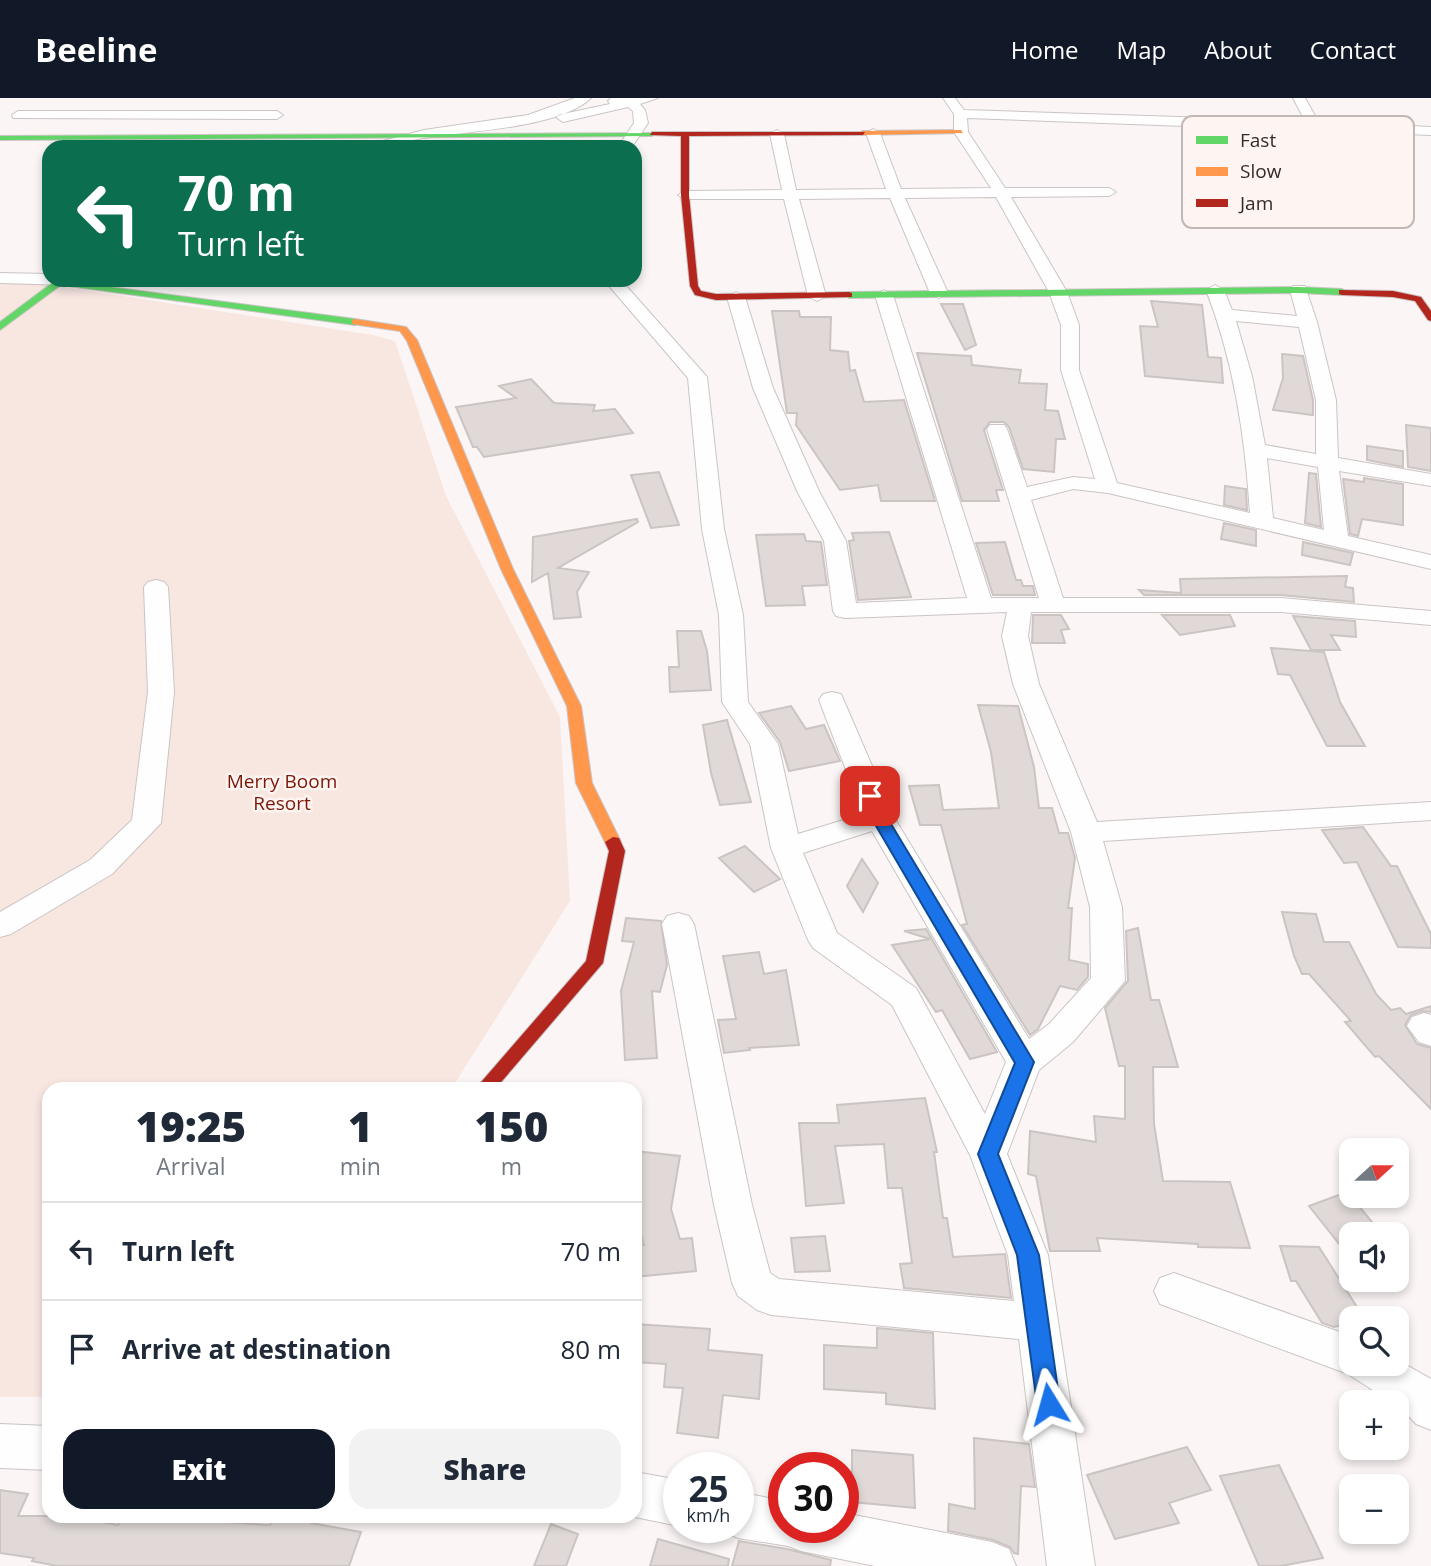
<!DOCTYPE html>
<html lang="en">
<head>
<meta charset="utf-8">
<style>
  body { margin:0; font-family:"Open Sans",sans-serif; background:#f2f2f3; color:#1f2937; height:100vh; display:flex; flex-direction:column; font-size:26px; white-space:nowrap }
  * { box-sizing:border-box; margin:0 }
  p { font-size:23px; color:#747a83 }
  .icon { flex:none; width:38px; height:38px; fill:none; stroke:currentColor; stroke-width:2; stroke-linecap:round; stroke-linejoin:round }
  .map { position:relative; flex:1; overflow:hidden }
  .side { position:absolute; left:42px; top:984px; width:600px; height:441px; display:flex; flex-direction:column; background:#fff; border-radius:21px; box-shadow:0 4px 10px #0003 }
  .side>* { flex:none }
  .top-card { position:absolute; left:42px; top:42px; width:600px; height:147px; border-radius:21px; box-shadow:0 4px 10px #0003; background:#0b6e4f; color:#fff; overflow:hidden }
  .needle { width:46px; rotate:69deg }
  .buttons { position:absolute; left:1339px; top:1040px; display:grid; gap:14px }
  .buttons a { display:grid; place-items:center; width:70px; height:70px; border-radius:14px; background:#fff; box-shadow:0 4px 10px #0003; font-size:35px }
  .speed { position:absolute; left:663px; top:1354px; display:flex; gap:14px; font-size:35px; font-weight:700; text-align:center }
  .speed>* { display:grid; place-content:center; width:91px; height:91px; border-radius:50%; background:#fff; box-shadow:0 4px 10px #0003; line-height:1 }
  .speed small { font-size:18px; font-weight:400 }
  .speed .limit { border:10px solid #d22; background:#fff; color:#111 }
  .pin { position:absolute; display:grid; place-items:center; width:60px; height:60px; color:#fff; margin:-30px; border-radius:14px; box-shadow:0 4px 10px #0006 }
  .me { position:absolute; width:77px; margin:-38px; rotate:352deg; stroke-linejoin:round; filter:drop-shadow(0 0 5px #0008) }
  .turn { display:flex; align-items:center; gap:24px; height:147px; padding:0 21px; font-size:32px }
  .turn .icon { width:91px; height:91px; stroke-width:2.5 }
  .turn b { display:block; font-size:49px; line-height:60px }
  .eta { display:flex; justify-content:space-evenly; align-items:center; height:119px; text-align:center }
  .eta b { font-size:42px; font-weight:800; line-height:49px }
  .action { display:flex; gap:14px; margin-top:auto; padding:14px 21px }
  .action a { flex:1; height:80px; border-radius:21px; background:#111827; color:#fff; font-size:28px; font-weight:800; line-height:80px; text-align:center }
  .action a+a { background:#f2f2f3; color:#1f2937 }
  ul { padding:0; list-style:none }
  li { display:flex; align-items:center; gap:21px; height:98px; padding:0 21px; border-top:2px solid #e0e1e3 }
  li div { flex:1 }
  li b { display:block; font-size:26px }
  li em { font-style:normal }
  header { display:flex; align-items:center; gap:42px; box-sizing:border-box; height:98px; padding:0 35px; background:#111827; color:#fff }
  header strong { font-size:33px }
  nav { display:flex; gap:38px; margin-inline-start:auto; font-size:24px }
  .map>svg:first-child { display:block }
</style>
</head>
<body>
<header>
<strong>Beeline</strong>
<nav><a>Home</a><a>Map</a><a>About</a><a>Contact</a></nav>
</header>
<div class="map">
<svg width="1431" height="1468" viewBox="0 0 1431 1468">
  <rect width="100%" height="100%" fill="#fbf6f5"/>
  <path fill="#f8e6e1" d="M 0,179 L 373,237 L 395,243 L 446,398 L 560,619 L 570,803 L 452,990 L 49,990 L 49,1299 L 0,1299 Z"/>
  <path fill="#e0d9d8" stroke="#cbc4c3" stroke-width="2" d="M 1151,203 L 1202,207 L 1208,259 L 1221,260 L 1223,285 L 1145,278 L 1140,228 L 1158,229 Z
    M 941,206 L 963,206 L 976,247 L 965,252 Z
    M 772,213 L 799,213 L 800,219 L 831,219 L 830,252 L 848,254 L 850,273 L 855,272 L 864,304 L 904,302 L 935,403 L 881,403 L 878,387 L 840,392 L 796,327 L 797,315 L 787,315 Z
    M 917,255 L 971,258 L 972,267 L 1021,272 L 1019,285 L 1047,286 L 1045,312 L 1058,313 L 1065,341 L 1056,341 L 1054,374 L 1023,371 L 1009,329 L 1004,324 L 990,324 L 984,332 L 1003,392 L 996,392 L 999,403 L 962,403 Z
    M 1282,256 L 1303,258 L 1313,302 L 1313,317 L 1273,312 L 1283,280 Z
    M 531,281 L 554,305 L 595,307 L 593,313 L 615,311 L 633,335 L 484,359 L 477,349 L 473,349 L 456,309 L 516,300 L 499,288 Z
    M 1406,327 L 1431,330 L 1431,373 L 1408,369 Z
    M 1367,348 L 1403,353 L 1403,369 L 1367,362 Z
    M 659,374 L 679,427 L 651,430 L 631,377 Z
    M 1309,375 L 1316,376 L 1321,429 L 1305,425 Z
    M 1364,380 L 1403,386 L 1403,427 L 1362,421 L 1358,438 L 1350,436 L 1343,381 L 1364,384 Z
    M 1225,388 L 1246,391 L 1247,412 L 1224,407 Z
    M 637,421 L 638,424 L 558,470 L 589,474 L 577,494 L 581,519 L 554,521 L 548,475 L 532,484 L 533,439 Z
    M 1224,425 L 1256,432 L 1256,448 L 1221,441 Z
    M 889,434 L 911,499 L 858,502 L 849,443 L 854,442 L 852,435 Z
    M 804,436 L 806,443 L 821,444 L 827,487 L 802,488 L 805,507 L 766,508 L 756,437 Z
    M 1005,444 L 1016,482 L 1021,482 L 1023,488 L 1033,488 L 1035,497 L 993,497 L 976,445 Z
    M 1303,444 L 1353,455 L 1350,467 L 1302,457 Z
    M 1347,478 L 1345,489 L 1353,490 L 1354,504 L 1281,497 L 1144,497 L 1139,492 L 1181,495 L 1180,481 Z
    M 1033,517 L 1061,517 L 1069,531 L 1061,532 L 1065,545 L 1032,545 Z
    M 1162,517 L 1230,517 L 1235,528 L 1180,537 Z
    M 1293,518 L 1355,523 L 1356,539 L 1331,537 L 1340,552 L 1311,552 Z
    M 677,533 L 701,533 L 707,553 L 711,592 L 670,594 L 669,569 L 679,569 Z
    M 1271,550 L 1324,554 L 1340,604 L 1365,648 L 1327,648 L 1290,577 L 1278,576 Z
    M 978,607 L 1018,608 L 1034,669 L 1039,710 L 1052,710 L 1059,735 L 1068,735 L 1075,760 L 1068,810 L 1072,810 L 1069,862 L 1088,866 L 1088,879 L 1077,892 L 1060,888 L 1038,931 L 1030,937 L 962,827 L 967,826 L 941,727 L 920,727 L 909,688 L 939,687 L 943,712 L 999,710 L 991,654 Z
    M 791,608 L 806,631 L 824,627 L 840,663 L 789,673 L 780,644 L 759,615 Z
    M 727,622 L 751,704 L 720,707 L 711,675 L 703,627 Z
    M 1363,729 L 1391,768 L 1397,768 L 1431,836 L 1431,850 L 1398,849 L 1357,764 L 1344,765 L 1322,732 Z
    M 745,748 L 780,781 L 754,794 L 719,760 Z
    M 862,761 L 878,785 L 863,814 L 847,788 Z
    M 1282,814 L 1316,816 L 1324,844 L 1349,844 L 1376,896 L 1391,912 L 1400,910 L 1406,916 L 1431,908 L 1431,914 L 1423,913 L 1411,917 L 1405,927 L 1417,946 L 1431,950 L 1431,1011 L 1379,958 L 1375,959 L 1345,924 L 1351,923 L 1309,876 L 1302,876 L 1294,858 Z
    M 626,820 L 661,823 L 667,867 L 660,894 L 652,893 L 657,960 L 625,962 L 621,893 L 634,844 L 622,843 Z
    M 1138,830 L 1151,902 L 1159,902 L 1178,969 L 1153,969 L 1154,1026 L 1163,1083 L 1230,1084 L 1250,1150 L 1198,1149 L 1198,1146 L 1097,1140 L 1100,1153 L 1050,1153 L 1036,1078 L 1028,1076 L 1030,1033 L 1096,1044 L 1094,1018 L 1125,1021 L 1125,968 L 1119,968 L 1105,910 L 1128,883 L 1126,833 Z
    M 926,831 L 997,954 L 970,961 L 942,912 L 936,914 L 892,847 L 930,841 L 904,833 Z
    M 759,854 L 764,876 L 786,872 L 799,947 L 749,950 L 750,952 L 724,955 L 718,922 L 736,921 L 723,858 Z
    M 925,1000 L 937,1054 L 934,1054 L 943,1120 L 947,1120 L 953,1159 L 1005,1156 L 1011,1200 L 904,1190 L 900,1166 L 912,1165 L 902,1090 L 888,1090 L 884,1046 L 835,1048 L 844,1105 L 806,1108 L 799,1025 L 839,1025 L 837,1007 Z
    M 635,1053 L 680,1058 L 671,1111 L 680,1141 L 692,1140 L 696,1173 L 635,1179 L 635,1146 L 644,1147 L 635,1114 Z
    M 1347,1094 L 1382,1136 L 1351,1136 L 1351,1161 L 1309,1108 Z
    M 825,1138 L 830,1173 L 795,1174 L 791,1140 Z
    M 1280,1148 L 1319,1149 L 1364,1220 L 1351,1220 L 1351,1225 L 1334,1229 L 1322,1225 L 1296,1183 L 1291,1183 Z
    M 635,1226 L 710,1231 L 708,1252 L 762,1257 L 759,1301 L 723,1297 L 718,1340 L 677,1335 L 683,1290 L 664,1289 L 666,1266 L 635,1264 Z
    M 877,1230 L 933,1235 L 935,1311 L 886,1306 L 886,1295 L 824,1291 L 824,1247 L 877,1250 Z
    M 974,1340 L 1029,1346 L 1035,1389 L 1021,1388 L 1018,1456 L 1014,1455 L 1010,1449 L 993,1442 L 948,1433 L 949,1406 L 975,1411 Z
    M 1187,1349 L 1211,1392 L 1169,1405 L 1179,1425 L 1115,1441 L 1087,1377 Z
    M 852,1352 L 913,1357 L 915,1410 L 852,1404 Z
    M 1279,1367 L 1323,1460 L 1281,1468 L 1259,1468 L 1220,1378 Z
    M 0,1392 L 28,1396 L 18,1418 L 73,1418 L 118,1427 L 122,1418 L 184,1418 L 183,1421 L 270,1427 L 274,1418 L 292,1418 L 312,1420 L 311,1425 L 361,1434 L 349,1468 L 57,1468 L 32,1463 L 34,1460 L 0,1455 Z
    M 551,1426 L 578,1436 L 566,1468 L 534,1468 Z
    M 658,1441 L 729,1461 L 728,1468 L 650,1468 Z
    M 739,1443 L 787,1451 L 831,1462 L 830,1468 L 732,1468 Z"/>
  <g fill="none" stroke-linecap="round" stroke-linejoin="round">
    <defs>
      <path id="street" d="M 575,0 L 591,0 C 560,30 467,33 423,40 C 404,44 391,49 370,49 L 372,46 L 424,32 L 528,17 Z
        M 611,0 L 658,0 L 640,6 L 645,12 L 648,25 L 632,49 L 618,49 L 634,25 L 633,13 L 628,9 L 563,24 L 557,20 L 558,17 L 610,6 L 608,3 Z
        M 943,0 L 955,0 L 964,12 L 1305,23 L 1293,0 L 1305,0 L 1318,23 L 1431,29 L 1431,37 L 967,20 L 968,34 L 1005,90 L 1109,90 L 1116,94 L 1109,98 L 1011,99 L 1067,194 L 1079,227 L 1079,272 L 1117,385 L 1250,415 C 1245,338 1234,264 1206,192 L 1215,187 L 1224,192 L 1232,212 L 1297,218 L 1290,192 L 1293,188 L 1305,188 L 1317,224 L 1336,302 L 1338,360 L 1431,376 L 1431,388 L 1339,373 L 1348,438 L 1431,457 L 1431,471 L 1108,395 L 1073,391 L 1031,402 L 1063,500 L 1281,500 L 1431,513 L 1431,527 L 1281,514 L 1031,514 L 1028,538 L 1039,586 L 1097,724 L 1431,704 L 1431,722 L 1103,743 L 1122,809 L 1125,883 L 1073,944 L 1039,972 L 1007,1056 L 1048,1157 L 1095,1468 L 1047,1468 L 1019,1241 L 771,1217 L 757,1212 L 738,1198 L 732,1185 L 714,1107 L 662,826 L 667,818 L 678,815 L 689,818 L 694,826 L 752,1107 L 770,1175 L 779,1181 L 1014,1203 L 1008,1157 L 970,1057 L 892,907 L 813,850 L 808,842 L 771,750 L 750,646 L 722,604 L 719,517 L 702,431 L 688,280 L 604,182 L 621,182 L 707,279 L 724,431 L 743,517 L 748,604 L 778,646 L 798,736 L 863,716 L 819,602 L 823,596 L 832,594 L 841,596 L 895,721 L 1029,941 L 1049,926 L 1091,880 L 1090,809 L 1071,734 L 1013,586 L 1002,538 L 1007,514 L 845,520 L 836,518 L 833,513 L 824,443 L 797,393 L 753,290 L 727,199 L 736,194 L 745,199 L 773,290 L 819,393 L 846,443 L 856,505 L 967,500 L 875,197 L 884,192 L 893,197 L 991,500 L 1039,500 L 987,331 L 990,327 L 1004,327 L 1007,331 L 1027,389 L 1073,379 L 1095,381 L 1061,272 L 1061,227 L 1049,194 L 996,99 L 905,100 L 948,195 L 939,200 L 930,195 L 890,100 L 799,101 L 826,198 L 817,203 L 808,198 L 784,101 L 685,101 L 678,97 L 685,93 L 782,92 L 770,36 L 777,32 L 784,36 L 796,92 L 886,91 L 866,35 L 873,31 L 880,35 L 901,91 L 991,90 L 954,34 L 954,16 ZM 1236,223 L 1299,229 L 1316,302 L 1316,356 L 1265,347 L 1252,278 ZM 1267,360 L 1318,369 L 1324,432 L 1273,420 ZM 872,733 L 1006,964 L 985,1016 L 916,890 L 837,835 L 803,755 Z
        M 18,13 L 277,13 L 283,17 L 277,21 L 13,20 L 12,17 Z
        M 0,175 L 49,176 L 49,182 L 76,182 L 68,187 L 0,185 Z
        M 156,482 L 164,484 L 168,489 L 174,594 L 161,725 L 112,776 L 11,836 L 0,839 L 0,814 L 90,762 L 132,722 L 148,594 L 144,489 L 148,484 Z
        M 1424,915 L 1431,917 L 1431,948 L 1419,944 L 1407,928 L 1412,919 Z
        M 1174,1175 L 1351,1238 L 1351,1265 L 1396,1265 L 1396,1261 L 1431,1281 L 1431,1332 L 1416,1326 L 1396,1304 L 1391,1304 L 1348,1276 L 1160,1206 L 1154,1193 L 1160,1180 Z
        M 0,1326 L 49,1328 L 49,1372 L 0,1370 Z
        M 635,1374 L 679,1382 L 679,1428 L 630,1418 L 635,1418 Z
        M 738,1394 L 784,1403 L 784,1430 L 844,1430 L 844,1415 L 992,1444 L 1009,1451 L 1016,1468 L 875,1468 L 801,1453 L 788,1448 L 738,1440 L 722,1433 L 720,1430 L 738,1430 Z"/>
      <path id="fast" d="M 654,35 L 652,38 L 0,42 L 0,38 Z
        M 56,182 L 355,221 L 360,224 L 355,227 L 61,187 L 0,232 L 0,224 Z
        M 1299,189 L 1342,191 L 1347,194 L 1342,197 L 1299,195 L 849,200 L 844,197 L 849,194 Z"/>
      <path id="slow" d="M 961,32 L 963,35 L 863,37 L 859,35 L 863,33 Z
        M 355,221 L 406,229 L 417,242 L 513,471 L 581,608 L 592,685 L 621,744 L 619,748 L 607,748 L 576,685 L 567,608 L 501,471 L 407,243 L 400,233 L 352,226 L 352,222 Z"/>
      <path id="jam" d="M 652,34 L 865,34 L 863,37 L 689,38 L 689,97 L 698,188 L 701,193 L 716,196 L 849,194 L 852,195 L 852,199 L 716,202 L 695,197 L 690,188 L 681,97 L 681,38 L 650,37 Z
        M 1339,192 L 1393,193 L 1421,199 L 1431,213 L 1431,223 L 1428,222 L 1415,203 L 1393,199 L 1342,197 L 1339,196 Z
        M 613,739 L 619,740 L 625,753 L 603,865 L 496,990 L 476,990 L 586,863 L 609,753 L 605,744 Z"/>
    </defs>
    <use href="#street" stroke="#cbc4c4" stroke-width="2"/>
    <use href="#fast" stroke="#cbc4c4" stroke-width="2"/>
    <use href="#slow" stroke="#cbc4c4" stroke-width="2"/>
    <use href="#jam" stroke="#cbc4c4" stroke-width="2"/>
    <use href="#street" fill="#fefefe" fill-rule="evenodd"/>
    <use href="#fast" fill="#63d668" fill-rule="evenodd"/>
    <use href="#slow" fill="#ff974d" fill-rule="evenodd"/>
    <use href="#jam" fill="#b3261e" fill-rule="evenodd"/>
  </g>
  <path fill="#1a73e8" stroke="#114b97" stroke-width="2" d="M 870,693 L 878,698 L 888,721 L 1034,964 L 998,1056 L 1039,1157 L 1060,1306 L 1057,1313 L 1049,1317 L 1041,1313 L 1037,1306 L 1017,1157 L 978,1056 L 1015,965 L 872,721 L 863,698 Z"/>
  <g text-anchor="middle" stroke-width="5" stroke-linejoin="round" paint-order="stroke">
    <g font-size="19" fill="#7a1705" stroke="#fef4f2">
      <text x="282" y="690">Merry Boom<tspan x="282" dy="22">Resort</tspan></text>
    </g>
  </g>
  <rect x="1182" y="18" width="232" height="112" rx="10" fill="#fef4f2" stroke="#c1b8b6" stroke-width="2"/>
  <rect x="1196" y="38" width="32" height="8" fill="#63d668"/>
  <rect x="1196" y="69" width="32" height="9" fill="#ff974d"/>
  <rect x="1196" y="101" width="32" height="8" fill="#b3261e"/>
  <g font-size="19" fill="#342b29">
    <text x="1240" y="49">Fast</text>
    <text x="1240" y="80">Slow</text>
    <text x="1240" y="112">Jam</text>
  </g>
</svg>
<div class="buttons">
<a><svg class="needle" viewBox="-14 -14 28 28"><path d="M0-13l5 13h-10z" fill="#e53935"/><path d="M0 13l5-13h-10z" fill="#747a83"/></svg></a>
<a><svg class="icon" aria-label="sound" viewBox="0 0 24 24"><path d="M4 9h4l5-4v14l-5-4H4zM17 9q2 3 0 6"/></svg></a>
<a><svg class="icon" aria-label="search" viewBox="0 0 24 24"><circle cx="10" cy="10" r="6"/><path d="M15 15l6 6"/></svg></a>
<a>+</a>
<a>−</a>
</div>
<div class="speed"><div>25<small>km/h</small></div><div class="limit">30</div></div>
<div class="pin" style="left:870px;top:698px;background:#d93025"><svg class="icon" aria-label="arrive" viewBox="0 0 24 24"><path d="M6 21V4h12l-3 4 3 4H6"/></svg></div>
<svg class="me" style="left:1049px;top:1306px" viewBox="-20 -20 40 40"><path d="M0-17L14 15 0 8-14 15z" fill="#1a73e8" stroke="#fff" stroke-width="4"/></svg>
<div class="top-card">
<div class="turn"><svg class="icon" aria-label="left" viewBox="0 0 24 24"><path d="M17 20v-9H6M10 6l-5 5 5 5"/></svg><div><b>70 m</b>Turn left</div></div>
</div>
<section class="side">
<div class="eta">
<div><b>19:25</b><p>Arrival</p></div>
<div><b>1</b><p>min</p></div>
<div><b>150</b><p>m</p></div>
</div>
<ul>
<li><svg class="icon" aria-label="left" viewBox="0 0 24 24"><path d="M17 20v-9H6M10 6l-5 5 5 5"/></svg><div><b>Turn left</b></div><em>70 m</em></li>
<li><svg class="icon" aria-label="arrive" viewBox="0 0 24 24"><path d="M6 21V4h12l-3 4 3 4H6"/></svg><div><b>Arrive at destination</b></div><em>80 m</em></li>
</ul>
<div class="action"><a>Exit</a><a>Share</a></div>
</section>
</div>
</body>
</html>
